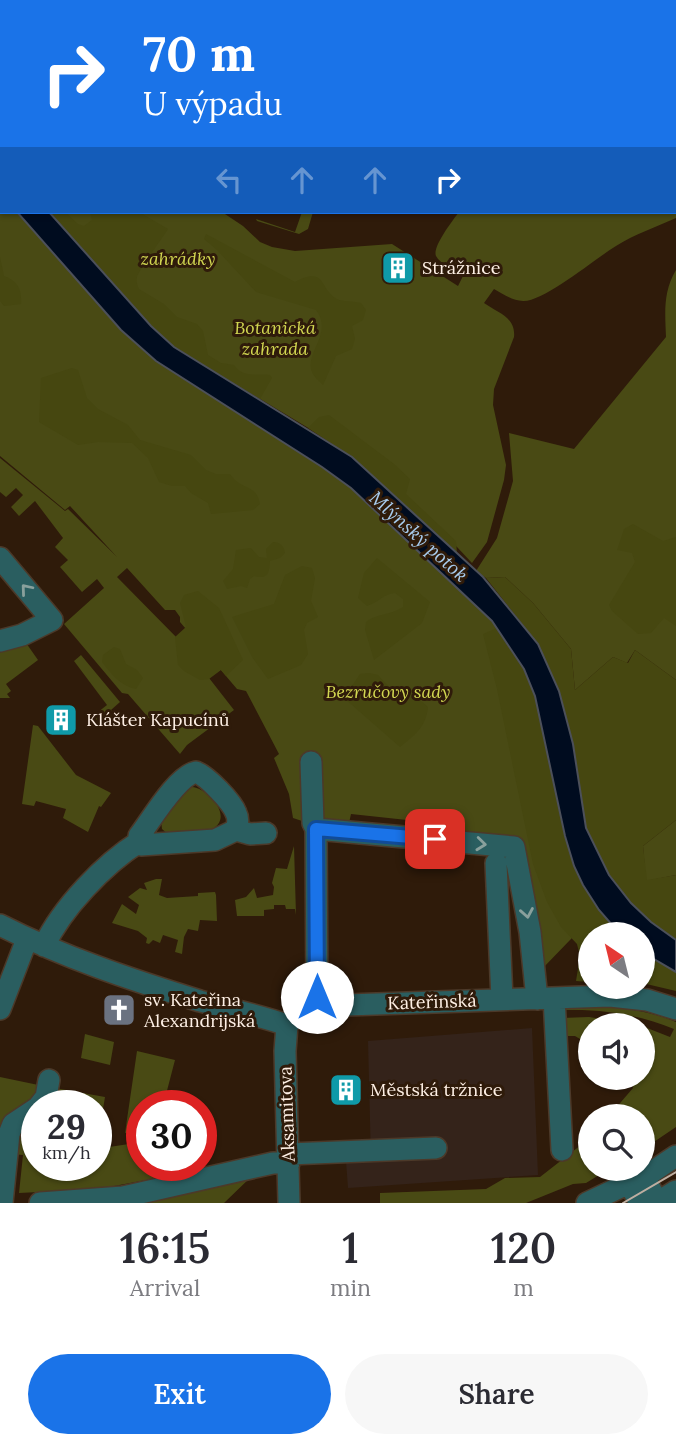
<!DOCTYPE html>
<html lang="en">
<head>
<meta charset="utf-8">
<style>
  body { margin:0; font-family:Lora,serif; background:#f7f7f7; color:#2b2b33; height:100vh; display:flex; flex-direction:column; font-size:26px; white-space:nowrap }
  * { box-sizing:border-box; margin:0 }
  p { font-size:23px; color:#7c7c81 }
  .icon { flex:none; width:38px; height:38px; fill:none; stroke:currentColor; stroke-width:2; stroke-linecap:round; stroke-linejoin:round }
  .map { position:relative; height:1203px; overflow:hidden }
  .panel { display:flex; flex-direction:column; background:#fff; flex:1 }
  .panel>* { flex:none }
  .hud { position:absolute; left:0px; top:0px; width:677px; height:214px; box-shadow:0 2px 5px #0004; background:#1a73e8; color:#fff; overflow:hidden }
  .needle { width:46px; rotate:325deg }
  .controls { position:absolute; left:578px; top:922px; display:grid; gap:14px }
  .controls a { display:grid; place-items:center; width:77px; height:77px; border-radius:50%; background:#fff; box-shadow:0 2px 5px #0004; font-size:35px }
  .speed { position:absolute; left:21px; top:1090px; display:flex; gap:14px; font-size:35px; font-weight:700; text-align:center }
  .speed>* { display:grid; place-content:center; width:91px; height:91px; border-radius:50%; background:#fff; box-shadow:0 2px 5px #0004; line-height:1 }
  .speed small { font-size:18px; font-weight:400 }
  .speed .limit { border:10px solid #d22; background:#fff; color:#111 }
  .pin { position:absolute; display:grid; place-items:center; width:60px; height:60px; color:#fff; margin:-30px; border-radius:14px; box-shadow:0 4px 10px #0006 }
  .me { position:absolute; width:77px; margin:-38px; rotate:0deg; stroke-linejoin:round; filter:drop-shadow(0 0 5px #0008) }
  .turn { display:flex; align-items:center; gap:24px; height:147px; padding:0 28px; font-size:32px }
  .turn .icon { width:91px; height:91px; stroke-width:2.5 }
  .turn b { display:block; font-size:49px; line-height:60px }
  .lanes { display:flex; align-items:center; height:66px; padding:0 28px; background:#0003; justify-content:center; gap:35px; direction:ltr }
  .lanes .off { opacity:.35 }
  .eta { display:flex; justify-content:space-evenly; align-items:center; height:119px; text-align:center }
  .eta b { font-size:42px; font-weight:600; line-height:49px }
  .primary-button { display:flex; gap:14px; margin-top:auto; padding:14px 28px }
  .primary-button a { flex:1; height:80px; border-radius:42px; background:#1a73e8; color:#fff; font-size:28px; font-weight:600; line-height:80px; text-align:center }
  .primary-button a+a { background:#f7f7f7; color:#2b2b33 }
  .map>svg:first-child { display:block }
</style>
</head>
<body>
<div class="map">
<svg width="676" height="1203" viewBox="0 0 676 1203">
  <rect width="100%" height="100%" fill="#2f1b0a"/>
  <path fill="#34231a" d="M 532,1028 L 538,1175 L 348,1188 L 346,1161 L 371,1160 L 368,1041 Z"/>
  <path fill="#494a14" d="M 0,0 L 321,0 L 2,2 L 2,169 Z
    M 324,0 L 676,0 L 676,218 C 656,227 635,234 616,246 C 596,258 544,302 523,301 C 513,301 503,294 494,289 L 484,303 C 498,313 516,317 514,337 L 494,389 L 493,405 L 506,465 L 504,480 L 487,542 L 472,563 L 457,547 L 330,441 L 174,347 L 151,326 L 49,212 L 222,212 L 243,226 L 260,242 L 272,247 L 295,251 L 392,244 L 458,286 L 463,276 C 456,271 440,264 436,256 C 432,247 453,220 459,212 L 676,212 L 676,2 Z
    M 0,197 L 2,212 L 17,212 L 29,223 L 121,330 L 156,361 L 322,467 L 351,488 L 469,597 L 492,621 L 507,640 L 599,910 L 542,969 L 518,838 L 434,833 L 435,823 L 351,814 L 349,823 L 305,822 L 293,818 L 289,794 L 274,758 L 279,754 L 246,691 L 237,689 L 180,622 L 180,617 L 175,610 L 165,610 L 127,568 L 117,577 L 181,642 L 234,710 L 187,745 L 180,754 L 128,694 L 122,693 L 64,624 L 104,588 L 97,579 L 82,592 L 60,567 L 68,560 L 55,547 L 63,538 L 35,501 L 19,516 L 11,507 L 23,495 L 16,488 L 6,497 L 0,492 L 0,458 L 65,511 L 68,509 L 117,557 L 70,506 L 65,510 L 0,456 Z
    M 302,212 L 313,212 L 308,229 L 299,234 L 257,221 L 256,219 L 295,232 Z
    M 676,270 L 676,680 L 635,650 L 627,663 L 613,657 L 575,690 L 571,649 L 533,603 L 505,577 L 486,578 L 476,571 L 497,538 L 513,481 L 509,433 L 574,449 L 666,337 C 665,312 663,292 676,270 Z
    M 24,640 L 38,660 L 6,684 L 11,691 L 7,694 L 10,698 L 0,698 L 0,647 Z
    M 81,655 L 120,702 L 111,710 L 114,714 L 100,725 L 93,716 L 107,705 L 74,661 Z
    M 33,725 L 38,726 L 76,775 L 111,793 L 101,807 L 99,806 L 88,832 L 63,818 L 66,809 L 36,801 L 34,806 L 22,804 Z
    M 192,787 C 207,788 233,815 214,828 C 204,836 181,834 169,835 L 162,829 L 161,820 L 185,790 Z
    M 676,820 L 676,875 L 646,881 L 643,846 Z
    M 294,846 L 296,915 L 295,909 L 286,909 L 285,905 L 274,905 L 274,909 L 264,910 L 264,916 L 237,916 L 235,900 L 246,897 L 254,888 L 257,898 L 273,895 L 274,887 L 272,883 L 276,868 L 287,869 Z
    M 156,879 L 162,879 L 159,895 L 167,898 L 198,896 L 198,893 L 215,892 L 216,895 L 217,921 L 200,920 L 198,931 L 188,929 L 184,937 L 182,954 L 175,952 L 178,940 L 163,935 L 160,943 L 153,940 L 149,944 L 146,943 L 147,938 L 138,931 L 112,923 L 122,904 L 136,914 L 139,905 L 128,897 L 140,888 L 147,890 L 144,883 Z
    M 563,1007 C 603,1006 639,1006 676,1022 L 676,1127 L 642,1150 L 642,1116 L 609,1116 L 633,1088 L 632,1078 L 642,1078 L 642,1026 L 670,1037 L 674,1029 C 637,1014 603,1009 564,1010 Z
    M 589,1017 L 640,1025 L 590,1026 L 590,1045 L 575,1036 L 562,1036 L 561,1018 Z
    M 85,1034 L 114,1042 L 110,1065 L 81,1058 Z
    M 137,1051 L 175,1060 L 163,1106 L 142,1106 L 142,1130 L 125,1133 Z
    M 0,1077 L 48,1087 L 0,1155 Z
    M 55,1088 L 105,1097 L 100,1127 L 96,1127 L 96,1106 L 49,1106 Z
    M 37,1117 L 34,1134 L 37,1166 L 96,1166 L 96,1149 L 142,1142 L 142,1166 L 178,1166 L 184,1173 L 98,1189 L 19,1193 L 23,1155 L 12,1154 L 17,1134 Z
    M 590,1138 L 590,1169 L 609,1169 L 586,1183 L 573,1184 L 526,1203 L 380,1203 L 380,1193 L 486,1189 L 505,1178 L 540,1177 Z
    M 253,1175 L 224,1203 L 116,1203 Z"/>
  <path fill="#464710" d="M 49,212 L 65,212 L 78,224 L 84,226 L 92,220 L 90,212 L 139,212 L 168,229 C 163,237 137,273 137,277 C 136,282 137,284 139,289 L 164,304 L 177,317 L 197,324 L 203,331 L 208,355 L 221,363 L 234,365 C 244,379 256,373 270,375 L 272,378 L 260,399 L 174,347 L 148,323 Z
    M 206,234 L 295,282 C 328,265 318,291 339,300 C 346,302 354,301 361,303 L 366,310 L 363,320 L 352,326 L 355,339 L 352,349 L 336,356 L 323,385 C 320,382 313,376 312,372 C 304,353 334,333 316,310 L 256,292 L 217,250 L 204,239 Z
    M 0,257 L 4,276 C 18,281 22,290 21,304 L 4,306 L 0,301 Z
    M 72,368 L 78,370 L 87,398 L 98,409 L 128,425 L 140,440 L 191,455 L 206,470 L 216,474 L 230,474 C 241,491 256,483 260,504 L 253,510 L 211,514 L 208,503 L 191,493 L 185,486 L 172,486 L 159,482 L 148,458 L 132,443 L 98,442 L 78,445 L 39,422 L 41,378 Z
    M 329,415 L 394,464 L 410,479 L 406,494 L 456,541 L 457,553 L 353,458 L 308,428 L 319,417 Z
    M 633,524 L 663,541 L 676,537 L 676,626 L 664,618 L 651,633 L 638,634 L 612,611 L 609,605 L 635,562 L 632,553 L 617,550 L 624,529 Z
    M 273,542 C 280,542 284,546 285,553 L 280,558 L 270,561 C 269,572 269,580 254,576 L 250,579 L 247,588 L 241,586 L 227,589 L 223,581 L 233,569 L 236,550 L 251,548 L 259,557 L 267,558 L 266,549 Z
    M 377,558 L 430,602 L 422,623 L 374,660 L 365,630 L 366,622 C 377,613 392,615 403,607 L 403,599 L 395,593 C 383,594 379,602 367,606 L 358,598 L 364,573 Z
    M 302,566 L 312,568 L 315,578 L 311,601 L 318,617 L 307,623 L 304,630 L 308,654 L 301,665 L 268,679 L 252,657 L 232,617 L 274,604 L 285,575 Z
    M 505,577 L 533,603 L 571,649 L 575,690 L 613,657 L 628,663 L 635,650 L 676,680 L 676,820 L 643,846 L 647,880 L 676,875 L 676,991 L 642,983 L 642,934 L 590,934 L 590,982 L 576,981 L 580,956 L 577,944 L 561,927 L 547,902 L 533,864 L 497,689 L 483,634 L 497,628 L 537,643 L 486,578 Z
    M 198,591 L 219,608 L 243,660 L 226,676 L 221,670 L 209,679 L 200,680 L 184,671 L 178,665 L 175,637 L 186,627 L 180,603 L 184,595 Z
    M 114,647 L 120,649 L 126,664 L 137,670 L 143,678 L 136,689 C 121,686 111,674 102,662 L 103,655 Z
    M 369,673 L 378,675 L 399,698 L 415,696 L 428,707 C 426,727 415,735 400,747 L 344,698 L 360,674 Z"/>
  <path fill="#000c1f" stroke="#4c505a" stroke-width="2" d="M 17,212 L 49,212 L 151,326 L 174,347 L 352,457 L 483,577 L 538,644 L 559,691 L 573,744 L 586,828 L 609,875 L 631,903 L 651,922 L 676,940 L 676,972 L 642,952 L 642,934 L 620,934 L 599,910 L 583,885 L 574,866 L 565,836 L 535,696 L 524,669 L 492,621 L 351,488 L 322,467 L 156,361 L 121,330 Z"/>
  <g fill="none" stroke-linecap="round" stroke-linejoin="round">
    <defs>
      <path id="minor" d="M 106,2 L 109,0
        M 0,65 L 2,64
        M 0,558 L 52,620 L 22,635 L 0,641
        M 311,762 L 313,823 L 316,829 L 317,1006
        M 196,772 C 207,776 232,802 236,813 C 239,819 238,824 236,830 L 215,840 L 141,845 L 139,836 C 152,819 177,776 196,772 Z
        M 316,829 L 514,847 L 530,932 L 537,999
        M 236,830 L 250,834 L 266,833
        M 496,863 L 502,999
        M 0,925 C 63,957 132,980 200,1001 C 229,1009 258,1015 287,1025
        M 44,946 C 62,908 104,864 139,842
        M 554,998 L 562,1150
        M 0,1009 L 27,939
        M 287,1025 L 300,1012 L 317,1006 L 610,996 L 647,1000 L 676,1009
        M 287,1025 L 285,1051 L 289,1203
        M 39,1106 L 46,1097 L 49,1080
        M 289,1154 L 436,1148
        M 643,1176 L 658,1203
        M 629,1183 L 640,1203
        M 2,1203 L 9,1134 L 13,1124 L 37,1108
        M 40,1203 L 123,1197 L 273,1163 L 289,1163
        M 587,1203 L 652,1172 L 676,1156
        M 657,1203 L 676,1191"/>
    </defs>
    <use href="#minor" stroke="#4c3929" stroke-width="24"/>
    <use href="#minor" stroke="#2a5e60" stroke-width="21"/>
    <path stroke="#beaea1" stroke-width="2" d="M 623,1203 L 676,1172"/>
  </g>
  <defs><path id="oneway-chevron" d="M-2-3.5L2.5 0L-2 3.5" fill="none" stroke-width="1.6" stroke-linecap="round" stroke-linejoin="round" transform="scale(1.75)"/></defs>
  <g stroke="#89a09c">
    <use href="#oneway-chevron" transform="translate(26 589) rotate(-130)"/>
    <use href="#oneway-chevron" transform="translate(481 844) rotate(6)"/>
    <use href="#oneway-chevron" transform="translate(527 913) rotate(80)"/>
  </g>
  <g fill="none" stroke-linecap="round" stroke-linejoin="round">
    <defs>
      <path id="route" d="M 317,997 L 316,829 L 435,839"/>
    </defs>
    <use href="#route" stroke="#114b97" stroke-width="18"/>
    <use href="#route" stroke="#1a73e8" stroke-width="12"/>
  </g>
  <defs>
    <symbol id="building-square" viewBox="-11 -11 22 22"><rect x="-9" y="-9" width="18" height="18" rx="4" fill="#0f9aa8" stroke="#2f1b0a"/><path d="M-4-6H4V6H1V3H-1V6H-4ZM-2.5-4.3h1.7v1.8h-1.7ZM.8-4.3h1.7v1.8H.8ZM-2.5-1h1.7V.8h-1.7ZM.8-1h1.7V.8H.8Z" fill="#fff"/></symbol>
    <symbol id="church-square" viewBox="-11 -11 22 22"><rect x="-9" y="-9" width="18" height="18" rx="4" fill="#6b7280" stroke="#2f1b0a"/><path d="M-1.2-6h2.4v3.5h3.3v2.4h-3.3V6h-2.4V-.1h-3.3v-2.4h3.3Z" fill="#fff"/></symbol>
  </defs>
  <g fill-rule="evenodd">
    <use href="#building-square" x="379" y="249" width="38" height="38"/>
    <use href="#building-square" x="42" y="701" width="38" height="38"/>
    <use href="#church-square" x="100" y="991" width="38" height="38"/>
    <use href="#building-square" x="327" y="1071" width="38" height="38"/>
  </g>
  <g text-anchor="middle" stroke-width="6" stroke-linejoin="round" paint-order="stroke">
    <g font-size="18" font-style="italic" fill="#d2d751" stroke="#2f1b0a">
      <text x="178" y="265">zahrádky</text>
      <text x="275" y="334">Botanická<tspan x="275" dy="21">zahrada</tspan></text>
      <text x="388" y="698">Bezručovy sady</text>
    </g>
    <g font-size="18" fill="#fef0e5" stroke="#2f1b0a" text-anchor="start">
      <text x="422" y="274">Strážnice</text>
      <text x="86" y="726">Klášter Kapucínů</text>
      <text x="144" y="1006">sv. Kateřina<tspan x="144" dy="21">Alexandrijská</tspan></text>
      <text x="370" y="1096">Městská tržnice</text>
    </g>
    <g font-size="18" fill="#fef0e5" stroke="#2f1b0a">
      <text transform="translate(432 1002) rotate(-2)" y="6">Kateřinská</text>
      <text transform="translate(287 1114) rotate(-92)" y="6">Aksamitova</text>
    </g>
    <g font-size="19" font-style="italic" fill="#a7cbed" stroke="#2f1b0a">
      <text transform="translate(419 536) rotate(42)" y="7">Mlýnský potok</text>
    </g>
  </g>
</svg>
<div class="controls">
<a><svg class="needle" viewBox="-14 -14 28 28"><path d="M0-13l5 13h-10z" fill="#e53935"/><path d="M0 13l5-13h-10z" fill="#7c7c81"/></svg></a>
<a><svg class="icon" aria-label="sound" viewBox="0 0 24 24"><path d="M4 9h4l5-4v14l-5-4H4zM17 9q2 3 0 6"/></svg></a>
<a><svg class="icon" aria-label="search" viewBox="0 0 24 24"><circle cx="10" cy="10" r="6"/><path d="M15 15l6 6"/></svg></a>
</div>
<div class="speed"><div>29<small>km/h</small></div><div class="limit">30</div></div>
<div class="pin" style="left:435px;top:839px;background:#d93025"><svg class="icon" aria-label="arrive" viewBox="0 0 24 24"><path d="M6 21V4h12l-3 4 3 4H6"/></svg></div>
<svg class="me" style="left:317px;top:997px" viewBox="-20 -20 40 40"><circle r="19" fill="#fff"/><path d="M0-13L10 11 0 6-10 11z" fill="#1a73e8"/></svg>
<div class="hud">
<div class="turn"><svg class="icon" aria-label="right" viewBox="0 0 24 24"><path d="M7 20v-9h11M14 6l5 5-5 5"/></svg><div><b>70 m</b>U výpadu</div></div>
<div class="lanes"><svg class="icon off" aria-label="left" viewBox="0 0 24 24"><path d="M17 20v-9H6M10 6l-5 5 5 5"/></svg><svg class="icon off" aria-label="ahead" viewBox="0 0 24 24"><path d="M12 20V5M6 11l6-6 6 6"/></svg><svg class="icon off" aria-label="ahead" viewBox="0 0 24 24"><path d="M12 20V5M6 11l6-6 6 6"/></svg><svg class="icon" aria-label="right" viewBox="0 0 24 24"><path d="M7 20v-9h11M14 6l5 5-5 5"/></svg></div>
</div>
</div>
<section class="panel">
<div class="eta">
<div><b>16:15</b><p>Arrival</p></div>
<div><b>1</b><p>min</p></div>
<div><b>120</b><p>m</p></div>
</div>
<div class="primary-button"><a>Exit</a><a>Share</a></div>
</section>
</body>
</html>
